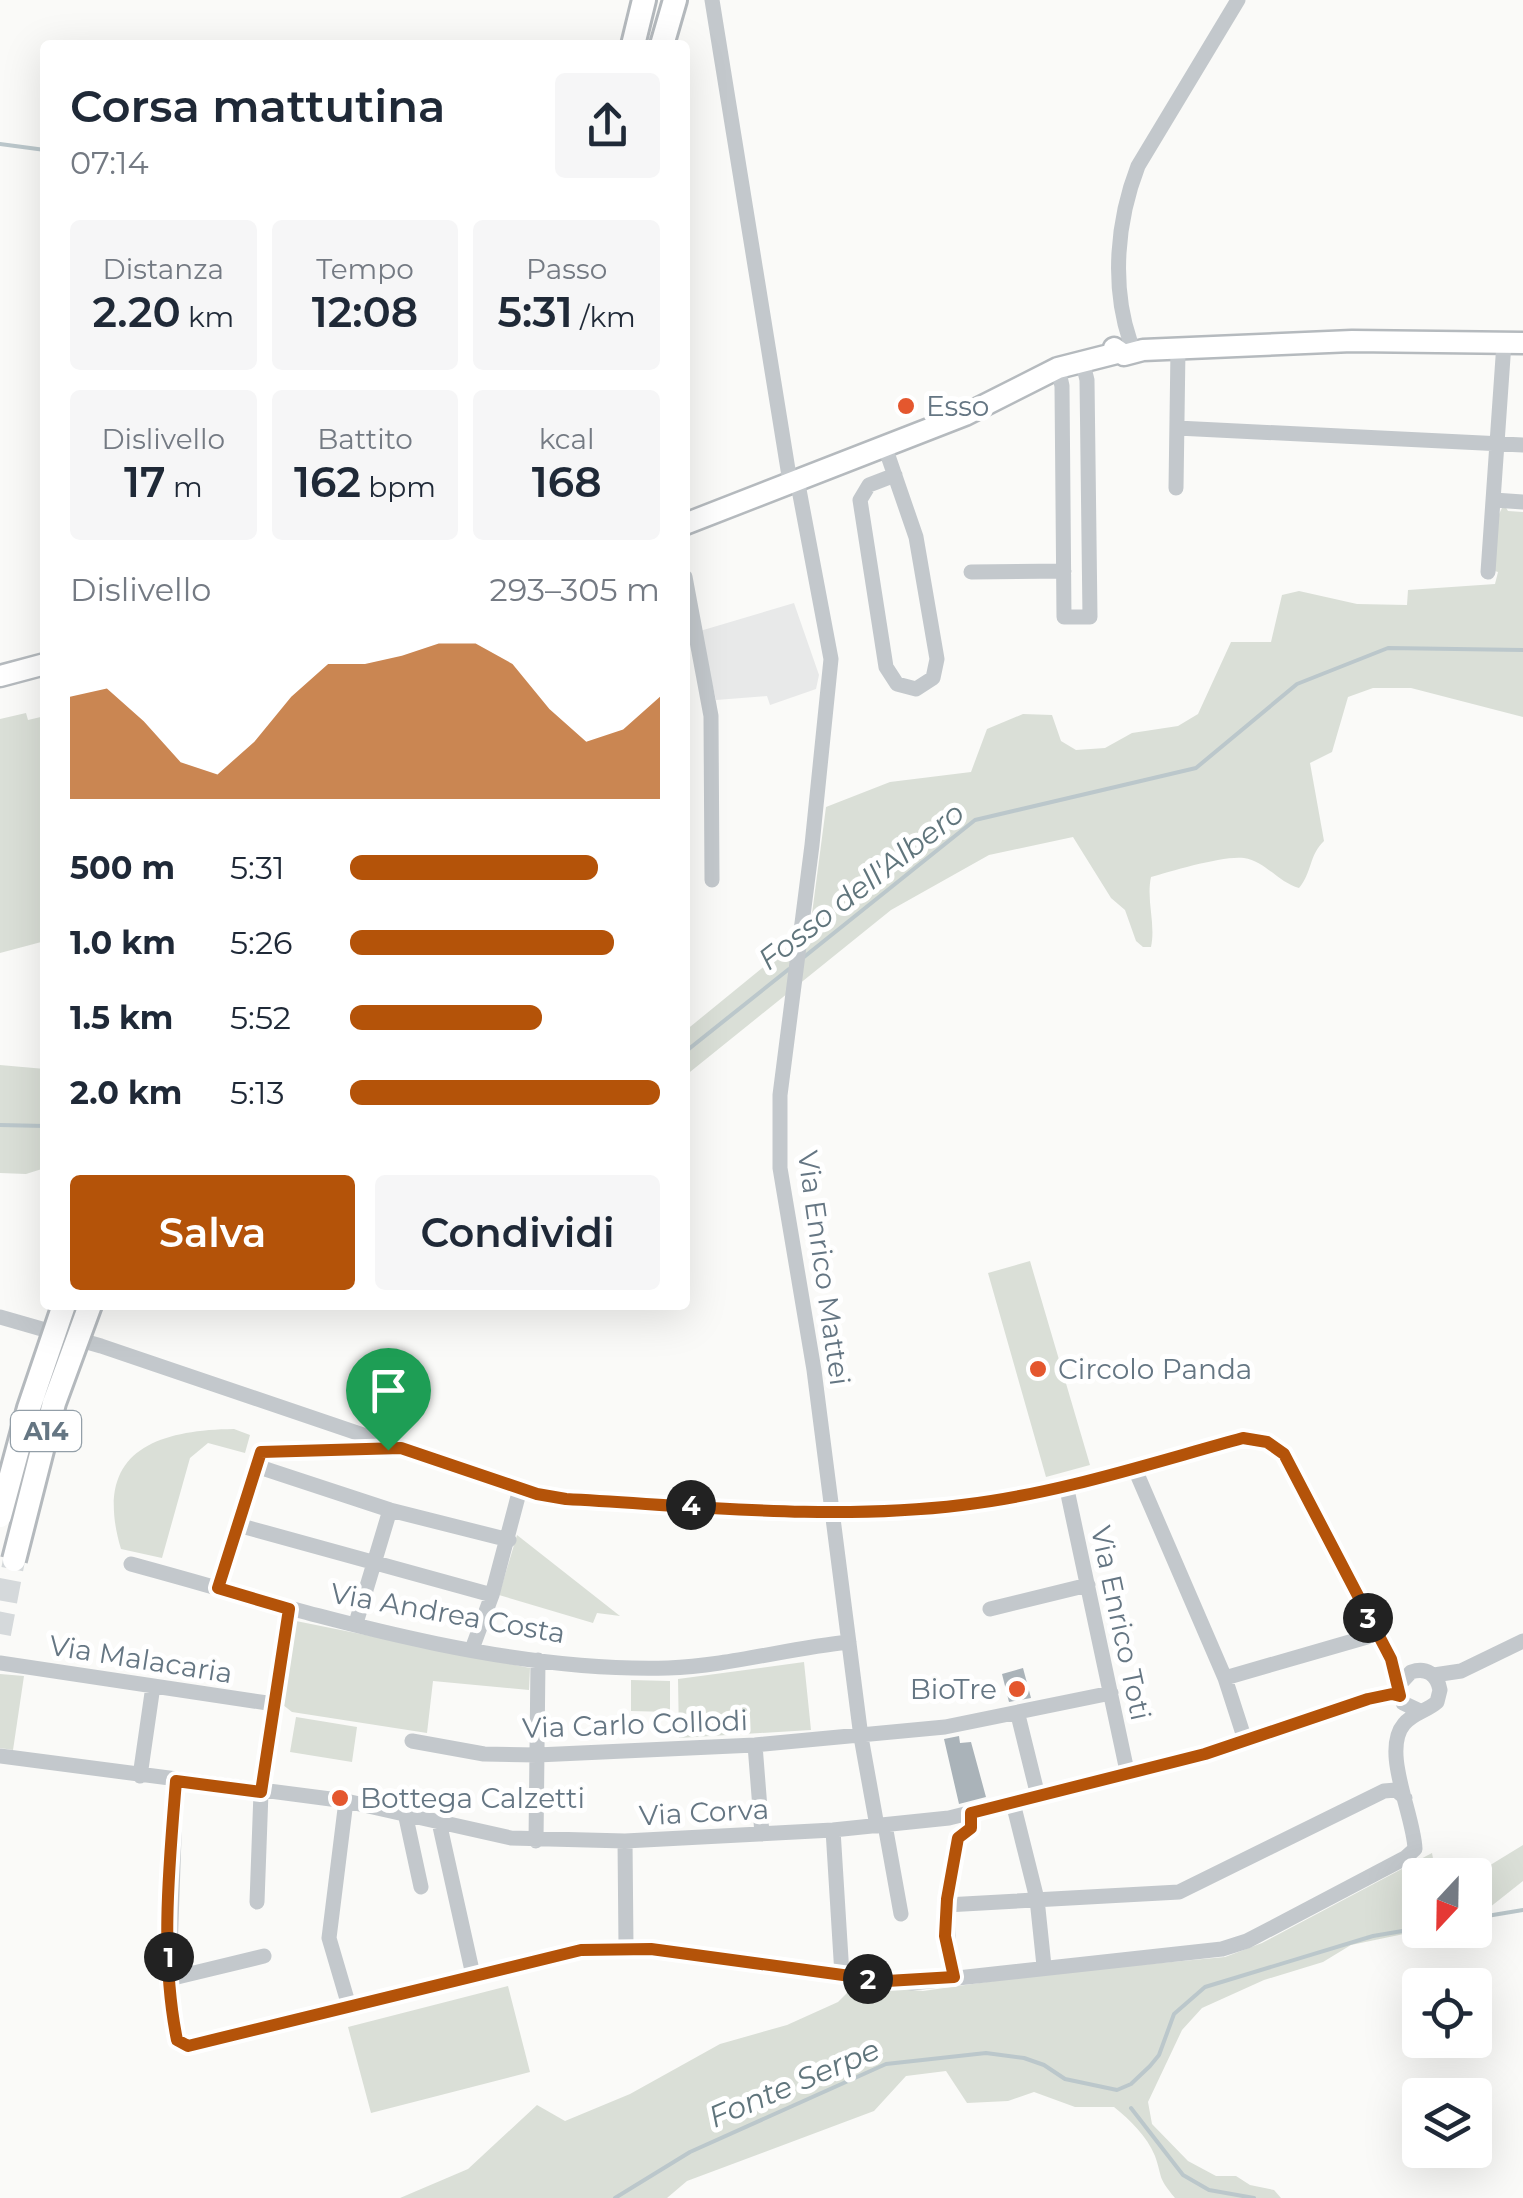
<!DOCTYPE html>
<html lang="it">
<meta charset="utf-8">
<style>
body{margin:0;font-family:Montserrat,sans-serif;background:#f6f6f7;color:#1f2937;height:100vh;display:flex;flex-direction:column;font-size:38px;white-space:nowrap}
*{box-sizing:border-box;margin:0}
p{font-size:32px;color:#747a83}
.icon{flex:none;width:55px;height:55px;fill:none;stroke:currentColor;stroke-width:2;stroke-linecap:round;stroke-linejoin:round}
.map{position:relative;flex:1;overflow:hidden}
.panel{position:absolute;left:40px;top:40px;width:650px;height:1270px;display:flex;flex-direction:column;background:#fff;border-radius:10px;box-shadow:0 10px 40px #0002}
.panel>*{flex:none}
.needle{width:65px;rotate:202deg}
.buttons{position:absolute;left:1402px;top:1858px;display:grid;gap:20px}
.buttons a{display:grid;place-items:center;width:90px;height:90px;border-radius:10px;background:#fff;box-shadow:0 10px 40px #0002;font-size:50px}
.pin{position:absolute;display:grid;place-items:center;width:85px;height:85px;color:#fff;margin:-102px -42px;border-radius:50% 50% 50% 0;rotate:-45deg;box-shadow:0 0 10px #0007}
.pin .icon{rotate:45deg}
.km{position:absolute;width:50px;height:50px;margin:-25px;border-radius:50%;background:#222;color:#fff;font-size:28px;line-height:50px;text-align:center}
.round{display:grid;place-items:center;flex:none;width:105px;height:105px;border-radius:10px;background:#f6f6f7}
.overview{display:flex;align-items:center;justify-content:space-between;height:170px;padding:0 30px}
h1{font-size:45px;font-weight:600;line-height:75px}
.metrics{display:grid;grid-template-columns:repeat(3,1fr);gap:15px;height:170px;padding:10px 30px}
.metrics div{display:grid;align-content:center;border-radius:10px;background:#f6f6f7;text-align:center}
.metrics b{font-size:42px;font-weight:600}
.metrics small{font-size:28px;font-weight:400}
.metrics p{font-size:28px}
.chart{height:280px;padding:20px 30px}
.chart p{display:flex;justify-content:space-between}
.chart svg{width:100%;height:180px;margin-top:10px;fill:#b45309;opacity:.7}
.cta{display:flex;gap:20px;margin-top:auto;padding:20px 30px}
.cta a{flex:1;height:115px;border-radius:10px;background:#b45309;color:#fff;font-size:40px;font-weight:600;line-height:115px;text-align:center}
.cta a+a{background:#f6f6f7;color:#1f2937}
ul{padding:0 30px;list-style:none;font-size:32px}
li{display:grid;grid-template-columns:160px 120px 1fr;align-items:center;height:75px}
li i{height:25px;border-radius:12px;background:#b45309}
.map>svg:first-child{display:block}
.built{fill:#e8e9e9}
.green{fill:#dadfd7}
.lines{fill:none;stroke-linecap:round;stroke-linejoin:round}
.stream{stroke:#bbc7cb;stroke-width:4}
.building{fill:#aab3b9}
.highway-tunnel{stroke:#d5d9db;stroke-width:22;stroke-dasharray:22 11;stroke-linecap:butt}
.major-casing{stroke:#b5babe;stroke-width:25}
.highway-casing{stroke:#b4b9bd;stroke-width:28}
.minor{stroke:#c3c8cc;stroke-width:15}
.major{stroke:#fff;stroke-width:20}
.highway{stroke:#fff;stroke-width:22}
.highway-bridge-casing{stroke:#b4b9bd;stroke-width:28;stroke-linecap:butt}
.highway-bridge{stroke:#fff;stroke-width:22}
.route-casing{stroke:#fff;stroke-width:20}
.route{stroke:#b45309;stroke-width:12}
.poi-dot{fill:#e4572e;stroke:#fff;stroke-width:4}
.labels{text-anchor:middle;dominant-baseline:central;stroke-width:10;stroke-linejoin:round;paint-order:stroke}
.shield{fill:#fff;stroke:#939fa8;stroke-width:2.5}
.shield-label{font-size:25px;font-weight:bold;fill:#657683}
.poi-label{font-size:28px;fill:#657683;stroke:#fff;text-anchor:start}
.street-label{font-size:28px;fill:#657683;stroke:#fff}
.water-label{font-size:30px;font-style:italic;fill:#60757c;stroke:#fff}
</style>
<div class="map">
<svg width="1523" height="2198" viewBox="0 0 1523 2198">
<rect width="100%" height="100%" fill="#fafaf8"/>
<!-- built -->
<path class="built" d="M794,603L819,675L816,689L770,705L767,696L716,700L700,631Z"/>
<!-- green -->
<path class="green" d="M1504,504L1508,511L1523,512V717L1411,688H1373L1348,697L1332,752L1310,763L1324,841C1309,855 1312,873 1299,888C1279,883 1265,861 1244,858C1225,855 1171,871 1151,877C1146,901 1156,923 1151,947H1143L1136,941L1125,910L1111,898L1073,837L989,855L891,910L685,1076V1031L810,929L826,807L890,782L971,772L987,729L1023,714L1052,715L1061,741L1076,750L1105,748L1132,733L1178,726L1198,714L1231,642H1271L1282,595L1299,591L1357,604L1407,605L1408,590L1495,584L1498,572L1491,570L1496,520Z
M26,713L28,720L45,716V941L0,953V719Z
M0,1065L45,1069V1168L26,1174L0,1173Z
M1030,1261L1090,1465L1046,1477L988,1273Z
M234,1429L250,1435L245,1453L208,1443L190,1458L162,1558L121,1549C93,1455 150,1430 234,1429Z
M517,1535L620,1616L597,1613L593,1623L499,1595Z
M296,1621L530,1668L529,1690L433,1681L427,1733L292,1712L283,1705Z
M804,1662L811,1730L679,1738L678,1679Z
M0,1674L24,1676L13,1750L0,1748Z
M631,1680L670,1681V1712L631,1711Z
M296,1717L357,1727L352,1762L290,1752Z
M1523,1845V1881L1475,1919L1474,1875Z
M1432,1853L1436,1875H1420V1930H1423L1351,1945L1323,1962L1264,1980L1202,2008L1182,2030L1148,2102L1152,2124L1188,2161L1216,2176H1236L1250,2185L1274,2190L1281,2198H1175C1157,2176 1163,2179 1155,2156C1147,2136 1130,2120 1114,2107H1075L1034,2092L1008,2101L967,2103L946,2071L906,2076L874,2111L687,2181L667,2198H400L468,2169L537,2105L565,2121L630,2094L720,2044L787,2025L838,2002L855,1985L923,1991L1042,1974L1225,1957L1262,1943Z
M508,1986L530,2072L371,2113L348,2027Z"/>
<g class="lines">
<!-- stream -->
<path class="stream" d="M0,144L45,150
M804,957L975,820L1196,768L1297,684L1388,648L1523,650
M685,1052L789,969
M0,1125L45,1126
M1475,1918L1523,1910
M1131,2108L1183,2175L1209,2190L1254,2198
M615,2198L690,2152L886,2064L986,2053L1024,2058L1044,2065L1065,2079L1117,2090L1131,2084L1150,2066L1159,2055L1174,2014L1205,1987L1373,1936L1420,1928"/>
</g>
<!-- building -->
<path class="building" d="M1023,1668L1031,1698L1009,1702L1002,1674Z
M959,1736L960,1743L971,1742L986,1797L959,1804L944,1739Z"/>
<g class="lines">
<!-- highway-tunnel -->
<path class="highway-tunnel" d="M0,1634L14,1560"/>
<defs>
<path id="major" d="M1114,348L1124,355L1143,350L1352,341L1523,343
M685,524L965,415L1058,368L1117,353
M0,676L45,664"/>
<path id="highway" d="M633,45L644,0
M662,45L675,0"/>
</defs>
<!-- major casing -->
<use href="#major" class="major-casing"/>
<!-- highway casing -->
<use href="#highway" class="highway-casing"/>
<!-- minor -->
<path class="minor" d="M712,0L790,482
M1130,341C1111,285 1117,220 1138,166L1238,0
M1058,368L1062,386L1064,617H1090L1087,380L1082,360
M1177,428L1523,445
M885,447L916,537L937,659L933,678L916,689L897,684L886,667L860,500L869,485L895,475
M797,479L831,659L812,845L780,1095V1168L814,1370L861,1737L877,1826
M1176,488L1178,349
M1494,500L1523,502
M971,572L1064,571
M1488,572L1504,343
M685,577L711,716L712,880
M0,1317L101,1346L537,1494L566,1499C697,1506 831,1521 962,1505C1057,1494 1151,1463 1243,1438L1267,1441L1284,1453L1391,1659L1403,1703L1420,1711
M256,1466L390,1510L509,1540
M1134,1467L1225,1678L1245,1740
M1066,1485L1127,1771
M238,1525L492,1595
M131,1564C300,1610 492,1673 668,1668C728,1666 789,1648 849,1642
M218,1588L261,1452L397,1448
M990,1609L1088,1585
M356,1623L390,1510
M472,1649L492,1595L520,1489
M0,1663L274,1704
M1434,1675L1461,1671L1523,1641
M1225,1678L1367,1637
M1018,1715L1038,1796
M412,1741L484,1754L537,1755L755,1745L945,1727L1111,1693
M755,1745L762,1834
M0,1756L346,1801L511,1838L625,1841L833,1830L949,1818L1205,1754L1368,1699L1392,1694L1400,1696
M140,1776L153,1686
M176,1781L169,1979L177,2040L188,2046L581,1950L651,1949L912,1983L1222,1949L1247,1941L1405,1858L1415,1849C1414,1815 1381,1751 1404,1724C1413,1713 1427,1711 1437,1702L1440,1690C1437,1674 1426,1667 1411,1672L1399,1685
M346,1801L329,1938L349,2006
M1013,1803L1037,1899L1044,1966
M405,1813L421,1887
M439,1822L473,1975
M885,1825L901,1914
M833,1830L842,1975
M536,1841L538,1660
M625,1841L626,1946
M257,1902L261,1792L289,1609
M946,1905L1179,1892L1384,1791L1396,1790L1405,1798
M954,1977C942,1924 948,1890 958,1838
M169,1979L264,1956"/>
<!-- major -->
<use href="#major" class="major"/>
<!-- highway -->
<use href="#highway" class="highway"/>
<defs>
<path id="highway-bridge" d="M0,1516L29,1408L64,1305
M14,1560L54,1403L90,1305"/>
</defs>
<!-- highway-bridge casing -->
<use href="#highway-bridge" class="highway-bridge-casing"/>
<!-- highway-bridge -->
<use href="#highway-bridge" class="highway-bridge"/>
</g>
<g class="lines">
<defs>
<path id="route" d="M1243,1438L1267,1442L1284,1454L1391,1659L1400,1696L1392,1694L1368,1699L1205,1754L971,1813V1828L958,1838L947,1899L945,1936L954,1977L887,1981L651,1949L581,1950L188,2046L177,2040C160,1956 169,1866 176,1781L261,1792L289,1609L218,1588L261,1452L401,1448L537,1494L566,1499C697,1506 831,1521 962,1505C1057,1494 1151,1463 1243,1438Z"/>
</defs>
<!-- route casing -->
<use href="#route" class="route-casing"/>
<!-- route -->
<use href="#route" class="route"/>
</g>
<!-- markers -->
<g class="poi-dot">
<circle cx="906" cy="406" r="10"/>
<circle cx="1038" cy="1369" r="10"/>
<circle cx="1017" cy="1689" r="10"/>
<circle cx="340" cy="1798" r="10"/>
</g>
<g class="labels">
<!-- shield labels -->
<rect class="shield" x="11" y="1411" width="70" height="40" rx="8"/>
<g class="shield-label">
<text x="46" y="1431">A14</text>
</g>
<!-- poi labels -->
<g class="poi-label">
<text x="926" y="406">Esso</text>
<text x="1058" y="1369">Circolo Panda</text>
<text x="997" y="1689" text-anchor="end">BioTre</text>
<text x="360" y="1798">Bottega Calzetti</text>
</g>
<!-- street labels -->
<g class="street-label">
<text transform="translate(824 1268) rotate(82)">Via Enrico Mattei</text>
<text transform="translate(448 1613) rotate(10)">Via Andrea Costa</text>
<text transform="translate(1121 1623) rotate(78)">Via Enrico Toti</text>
<text transform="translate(141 1659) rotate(9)">Via Malacaria</text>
<text transform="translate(635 1724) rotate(-2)">Via Carlo Collodi</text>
<text transform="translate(704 1812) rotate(-3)">Via Corva</text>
</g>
<!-- water labels -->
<g class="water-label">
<text transform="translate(861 886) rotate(-38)">Fosso dell'Albero</text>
<text transform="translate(794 2083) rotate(-23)">Fonte Serpe</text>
</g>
</g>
</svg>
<div class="buttons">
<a><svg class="needle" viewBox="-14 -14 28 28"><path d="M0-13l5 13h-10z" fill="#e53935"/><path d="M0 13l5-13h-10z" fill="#747a83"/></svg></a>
<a><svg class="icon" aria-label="locate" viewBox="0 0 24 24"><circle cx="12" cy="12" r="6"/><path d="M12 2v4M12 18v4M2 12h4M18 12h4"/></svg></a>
<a><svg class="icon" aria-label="layers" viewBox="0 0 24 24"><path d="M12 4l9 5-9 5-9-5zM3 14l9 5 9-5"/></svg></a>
</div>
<div class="pin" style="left:388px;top:1450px;background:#1e9e55"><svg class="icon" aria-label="arrive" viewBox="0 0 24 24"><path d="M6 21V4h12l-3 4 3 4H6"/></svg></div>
<b class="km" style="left:169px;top:1957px">1</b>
<b class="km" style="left:868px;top:1979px">2</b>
<b class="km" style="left:1368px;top:1618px">3</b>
<b class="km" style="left:691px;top:1505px">4</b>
<section class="panel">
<div class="overview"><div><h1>Corsa mattutina</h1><p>07:14</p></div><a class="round"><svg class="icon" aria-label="share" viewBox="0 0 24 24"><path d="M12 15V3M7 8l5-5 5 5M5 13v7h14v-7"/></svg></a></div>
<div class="metrics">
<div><p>Distanza</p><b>2.20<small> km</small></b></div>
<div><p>Tempo</p><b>12:08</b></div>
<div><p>Passo</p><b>5:31<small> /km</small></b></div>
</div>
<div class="metrics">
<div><p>Dislivello</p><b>17<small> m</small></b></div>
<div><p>Battito</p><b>162<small> bpm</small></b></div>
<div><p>kcal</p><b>168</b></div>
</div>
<div class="chart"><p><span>Dislivello</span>293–305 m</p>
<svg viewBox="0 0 160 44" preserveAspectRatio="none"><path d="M0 44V19L10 17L20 25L30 35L40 38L50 30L60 19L70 11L80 11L90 9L100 6L110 6L120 11L130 22L140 30L150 27L160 19V44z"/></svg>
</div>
<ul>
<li><b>500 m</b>5:31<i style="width:80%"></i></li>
<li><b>1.0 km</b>5:26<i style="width:85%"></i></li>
<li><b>1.5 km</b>5:52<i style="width:62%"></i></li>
<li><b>2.0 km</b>5:13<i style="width:100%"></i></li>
</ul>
<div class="cta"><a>Salva</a><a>Condividi</a></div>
</section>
</div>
